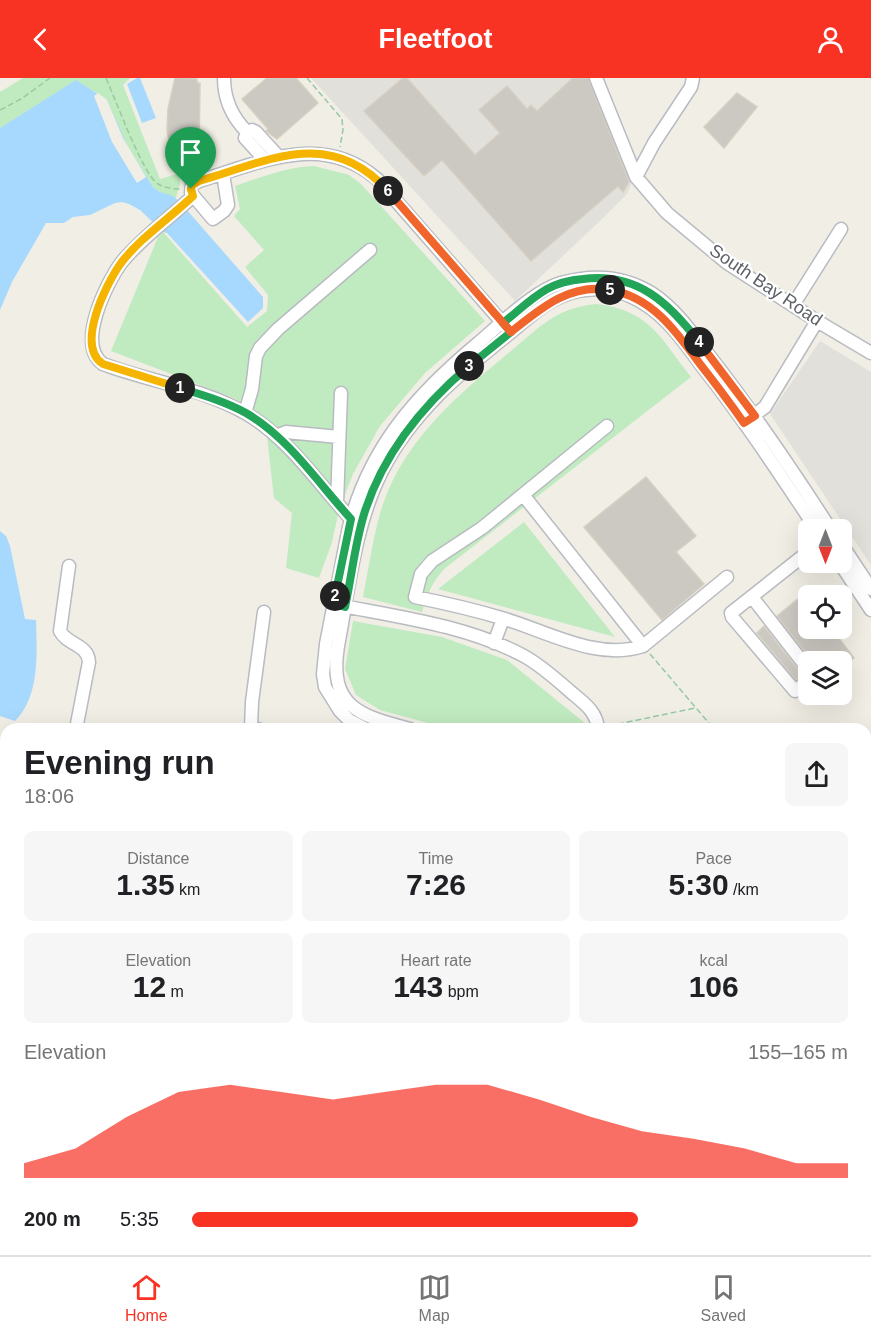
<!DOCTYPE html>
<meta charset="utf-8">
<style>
body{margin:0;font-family:Helvetica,sans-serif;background:#f6f6f6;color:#202124;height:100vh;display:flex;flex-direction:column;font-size:22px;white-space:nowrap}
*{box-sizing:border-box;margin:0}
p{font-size:20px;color:#757577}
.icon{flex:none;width:33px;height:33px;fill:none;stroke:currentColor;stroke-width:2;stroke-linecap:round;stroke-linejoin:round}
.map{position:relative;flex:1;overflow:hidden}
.panel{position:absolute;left:0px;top:645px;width:872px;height:532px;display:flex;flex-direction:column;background:#fff;border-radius:18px 18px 0 0;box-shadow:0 6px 24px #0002}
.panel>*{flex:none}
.needle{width:39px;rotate:180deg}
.buttons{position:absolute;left:798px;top:441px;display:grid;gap:12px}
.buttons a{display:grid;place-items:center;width:54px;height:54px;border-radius:9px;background:#fff;box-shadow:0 6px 24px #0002;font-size:30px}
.pin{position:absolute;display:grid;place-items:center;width:51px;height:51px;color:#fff;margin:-62px -26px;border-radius:50% 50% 50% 0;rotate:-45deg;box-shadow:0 0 6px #0007}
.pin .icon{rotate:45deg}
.km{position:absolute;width:30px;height:30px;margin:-15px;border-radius:50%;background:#222;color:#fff;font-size:16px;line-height:30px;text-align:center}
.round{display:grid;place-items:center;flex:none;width:63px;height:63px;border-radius:9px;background:#f6f6f6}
.head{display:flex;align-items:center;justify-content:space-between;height:102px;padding:0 24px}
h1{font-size:33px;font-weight:700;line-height:45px}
.stats{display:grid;grid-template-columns:repeat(3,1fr);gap:9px;height:102px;padding:6px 24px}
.stats div{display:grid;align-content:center;border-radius:9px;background:#f6f6f6;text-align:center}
.stats b{font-size:30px;font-weight:700}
.stats small{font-size:16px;font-weight:400}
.stats p{font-size:16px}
.chart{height:168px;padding:12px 24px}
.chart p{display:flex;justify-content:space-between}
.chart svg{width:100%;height:108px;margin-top:6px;fill:#f83324;opacity:.7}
ul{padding:0 24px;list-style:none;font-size:20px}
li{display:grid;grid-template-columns:96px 72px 1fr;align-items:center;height:45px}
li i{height:15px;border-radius:8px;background:#f83324}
header{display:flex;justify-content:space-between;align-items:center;height:78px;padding:0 24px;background:#f83324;color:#fff;font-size:27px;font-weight:700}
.tab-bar{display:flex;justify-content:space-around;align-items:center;height:84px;border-top:2px solid #e0e0e0;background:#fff;font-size:16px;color:#757577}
.tab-bar a{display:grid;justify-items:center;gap:3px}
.tab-bar .selected{color:#f83324}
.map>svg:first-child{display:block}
.industrial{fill:#e1e0da}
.green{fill:#c0eac0}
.water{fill:#a7d9ff}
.pier{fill:#f1eee5}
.building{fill:#ccc8c2;stroke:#d6d0c3;stroke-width:1.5}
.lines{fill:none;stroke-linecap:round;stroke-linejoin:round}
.minor-casing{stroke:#b8bbc0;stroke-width:15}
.path{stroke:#97c9a5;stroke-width:1.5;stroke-dasharray:6 3;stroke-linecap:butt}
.minor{stroke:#fff;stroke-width:12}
.split-1-casing{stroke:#fff;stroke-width:12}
.split-2-casing{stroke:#fff;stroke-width:12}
.split-3-casing{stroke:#fff;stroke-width:12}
.split-4-casing{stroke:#fff;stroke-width:12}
.split-5-casing{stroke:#fff;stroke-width:12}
.split-6-casing{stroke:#fff;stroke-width:12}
.split-7-casing{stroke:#fff;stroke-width:12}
.split-1{stroke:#f5b400;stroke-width:8}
.split-2{stroke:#22a559;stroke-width:8}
.split-3{stroke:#22a559;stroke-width:8}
.split-4{stroke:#22a559;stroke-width:8}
.split-5{stroke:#f0652b;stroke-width:8}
.split-6{stroke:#f0652b;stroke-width:8}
.split-7{stroke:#f5b400;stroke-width:8}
.labels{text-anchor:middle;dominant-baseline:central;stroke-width:4.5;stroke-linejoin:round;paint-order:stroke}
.street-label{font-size:18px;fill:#5d6167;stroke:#fff}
</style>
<header><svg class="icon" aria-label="back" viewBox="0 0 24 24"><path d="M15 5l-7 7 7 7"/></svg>Fleetfoot<svg class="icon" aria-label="person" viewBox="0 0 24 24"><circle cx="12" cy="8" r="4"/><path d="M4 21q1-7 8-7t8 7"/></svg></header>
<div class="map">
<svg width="871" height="1177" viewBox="0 0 871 1177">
<rect width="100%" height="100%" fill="#f1eee5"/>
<!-- industrial -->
<path class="industrial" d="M311,0H594L632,96L631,107L627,116L602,141L515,223Z
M820,263L871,294V487L770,336Z"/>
<!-- green -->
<path class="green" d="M23,0H130L123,7L160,101L180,95V106L176,120L160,114L153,109L128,69L105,20L76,3L0,50V14Z
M314,88L349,97L361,106L485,243L425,295L380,348L353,396L339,432L332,464L319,500L286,490L292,435L274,420L265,341L258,334L234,320L111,273L158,159L163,154L247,249L267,233L268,217L245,189L264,172L234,138L240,131L235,108C262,99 286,89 314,88Z
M597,226C651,233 660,260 691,299L444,491C432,505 427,516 422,534L363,519C369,489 373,458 382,429C404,362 458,317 511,273C540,249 557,229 597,226Z
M524,444L615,559L438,511Z
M353,543L442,559L507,582L586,646L582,651H450L380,632L356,617L345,591Z"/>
<!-- water -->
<path class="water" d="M137,0H140L156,40L142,45L127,6Z
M76,2L107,22L128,69L153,109L160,114L173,118L179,123L263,219V230L248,244L167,155L163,154L140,132L129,126L122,124L115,125L90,137L73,139L64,145H46L12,204L0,232V50Z
M0,453L6,458L10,468L25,541L36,542C37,575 40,618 15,643L0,638Z
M0,736L6,738V988L0,994Z"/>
<!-- pier -->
<path class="pier" d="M98,15L107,22L123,60L146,99L137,105L112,64L94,18Z"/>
<!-- building -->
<path class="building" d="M175,0L197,1V5H200L199,78H195V83H174L171,73L167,52L168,31Z
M267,0H296L318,25L277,61L266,53L268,51L242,21Z
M403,0H407L475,77L500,55L479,32L507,8L527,31L531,27L537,33L573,0H588L629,104L623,114L618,108L531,183L442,82L424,98L364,33Z
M737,15L757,29L724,70L704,49Z
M646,399L696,458L676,474L704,506L662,542L584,449Z
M804,516L808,522V550H831L854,580L842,590V584H813L777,538Z
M764,548L802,597L796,602L757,555Z"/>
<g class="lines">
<defs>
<path id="minor" d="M224,0C224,22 232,39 247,54L252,52L256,54L278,78
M596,0L636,99L667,135L727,185L817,243L871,275
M247,54L245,60L265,82
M223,96L228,127L224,133L213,141L191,115L192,107L199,103C260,85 321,53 377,101L508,251
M636,99L654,65L691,9L693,0
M193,118C170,140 141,160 121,185C106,206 76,267 103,286C150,304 203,310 247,336C289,361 318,405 351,441
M793,227L841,151
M245,335L252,311L256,278L260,270L278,251L370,172
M748,342L765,329L817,243
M607,348L482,450L432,483L421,496L415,519C445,525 475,532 505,541C548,554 598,583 643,568L727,499
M276,358L286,354L339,359
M524,418L643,568
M337,425L341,315
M842,467L871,511
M808,474L731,535L732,539L795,613L808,603
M839,484L871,532
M69,488L60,553C67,567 88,566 89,584L76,651
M752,519L808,591
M338,527C400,539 468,548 524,578C542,588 557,602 572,615C584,625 597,634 598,651
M494,565L503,541
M258,651L251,649L252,624L264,534
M366,651L349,642L340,633L325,609L323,596L326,566L349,449C369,370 416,317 477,266C500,247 532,214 561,205C593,196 625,198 653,216C677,232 694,258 711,280C754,335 793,393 831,452
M410,651C360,638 328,629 338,568C349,510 355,446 382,393C411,335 461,294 510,255C526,242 542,226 562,218C584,209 611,209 632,219C665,234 684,264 705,292C745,343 781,398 817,452
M866,746L871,744
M866,797L871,800
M866,908L871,901
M866,932L871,937
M0,939L6,941
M0,1067L6,1063
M866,1080L871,1074
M866,1106L871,1104
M0,1110L6,1112
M0,1154L6,1157
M479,1172L497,1177
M729,1172L741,1177
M39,1177L42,1172
M503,1177L510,1172"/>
</defs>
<!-- minor casing -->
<use href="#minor" class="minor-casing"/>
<!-- path -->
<path class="path" d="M106,0C115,20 143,97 158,106C165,110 173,111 181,111
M307,0L342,41L343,52L340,69
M0,32L21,21L50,0
M650,576L714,651
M609,648L695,630"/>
<!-- minor -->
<use href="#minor" class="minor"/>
</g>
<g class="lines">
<defs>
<path id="split-1" d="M180,310L103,286C75,268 106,206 121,185C140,160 170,140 193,118L191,111"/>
<path id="split-2" d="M180,310C203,317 226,324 246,335C289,360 318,405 351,441L335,518"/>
<path id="split-3" d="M335,518L334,526L345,529C352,497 355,464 365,433C384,375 423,327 469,288"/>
<path id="split-4" d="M469,288L511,254L503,245C517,234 531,220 547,211C558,205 571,202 583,201C637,194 669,225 699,264"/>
<path id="split-5" d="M610,212C652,219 676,253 700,286C715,305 730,325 744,345L755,338L699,264"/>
<path id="split-6" d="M388,113L511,254C540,231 569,205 610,212"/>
<path id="split-7" d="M191,111L192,107L199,103C268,83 330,48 388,113"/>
</defs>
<!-- split-1 casing -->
<use href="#split-1" class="split-1-casing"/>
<!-- split-2 casing -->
<use href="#split-2" class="split-2-casing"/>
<!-- split-3 casing -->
<use href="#split-3" class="split-3-casing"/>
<!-- split-4 casing -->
<use href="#split-4" class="split-4-casing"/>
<!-- split-5 casing -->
<use href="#split-5" class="split-5-casing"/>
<!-- split-6 casing -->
<use href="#split-6" class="split-6-casing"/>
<!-- split-7 casing -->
<use href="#split-7" class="split-7-casing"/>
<!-- split-1 -->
<use href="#split-1" class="split-1"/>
<!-- split-2 -->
<use href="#split-2" class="split-2"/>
<!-- split-3 -->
<use href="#split-3" class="split-3"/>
<!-- split-4 -->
<use href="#split-4" class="split-4"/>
<!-- split-5 -->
<use href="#split-5" class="split-5"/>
<!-- split-6 -->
<use href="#split-6" class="split-6"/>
<!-- split-7 -->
<use href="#split-7" class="split-7"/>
</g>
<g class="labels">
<!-- street labels -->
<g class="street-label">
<text transform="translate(766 207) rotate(34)">South Bay Road</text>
</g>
</g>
</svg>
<div class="buttons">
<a><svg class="needle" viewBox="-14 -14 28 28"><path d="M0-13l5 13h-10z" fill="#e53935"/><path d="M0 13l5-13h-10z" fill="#757577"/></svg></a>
<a><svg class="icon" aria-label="locate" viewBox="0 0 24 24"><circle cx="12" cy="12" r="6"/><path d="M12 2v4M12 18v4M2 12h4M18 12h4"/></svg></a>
<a><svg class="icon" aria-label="layers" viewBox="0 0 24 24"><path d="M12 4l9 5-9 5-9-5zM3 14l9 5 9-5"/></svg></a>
</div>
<div class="pin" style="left:191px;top:111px;background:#1e9e55"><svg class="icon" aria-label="arrive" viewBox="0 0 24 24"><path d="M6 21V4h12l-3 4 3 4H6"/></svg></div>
<b class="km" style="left:180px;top:310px">1</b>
<b class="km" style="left:335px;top:518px">2</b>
<b class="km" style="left:469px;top:288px">3</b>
<b class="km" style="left:699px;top:264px">4</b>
<b class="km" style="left:610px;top:212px">5</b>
<b class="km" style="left:388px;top:113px">6</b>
<section class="panel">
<div class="head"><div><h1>Evening run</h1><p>18:06</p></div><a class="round"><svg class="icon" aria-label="share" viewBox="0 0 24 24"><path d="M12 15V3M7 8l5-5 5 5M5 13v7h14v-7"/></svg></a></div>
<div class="stats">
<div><p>Distance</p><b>1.35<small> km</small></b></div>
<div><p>Time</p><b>7:26</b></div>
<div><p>Pace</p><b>5:30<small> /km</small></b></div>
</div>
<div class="stats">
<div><p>Elevation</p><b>12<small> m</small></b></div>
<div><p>Heart rate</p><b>143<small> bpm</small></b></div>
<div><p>kcal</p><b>106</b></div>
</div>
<div class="chart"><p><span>Elevation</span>155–165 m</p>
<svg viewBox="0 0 160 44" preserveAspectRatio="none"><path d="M0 44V38L10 32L20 19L30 9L40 6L50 9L60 12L70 9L80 6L90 6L100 12L110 19L120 25L130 28L140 32L150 38L160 38V44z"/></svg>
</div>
<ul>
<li><b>200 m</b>5:35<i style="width:68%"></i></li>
</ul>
</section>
</div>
<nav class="tab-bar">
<a class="selected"><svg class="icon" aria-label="home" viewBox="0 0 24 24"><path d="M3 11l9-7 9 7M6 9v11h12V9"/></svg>Home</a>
<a><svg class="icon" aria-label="map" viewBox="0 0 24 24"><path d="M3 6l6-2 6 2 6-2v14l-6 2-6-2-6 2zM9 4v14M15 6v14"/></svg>Map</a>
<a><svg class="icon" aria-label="saved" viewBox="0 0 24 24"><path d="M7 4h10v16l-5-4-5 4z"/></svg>Saved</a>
</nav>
